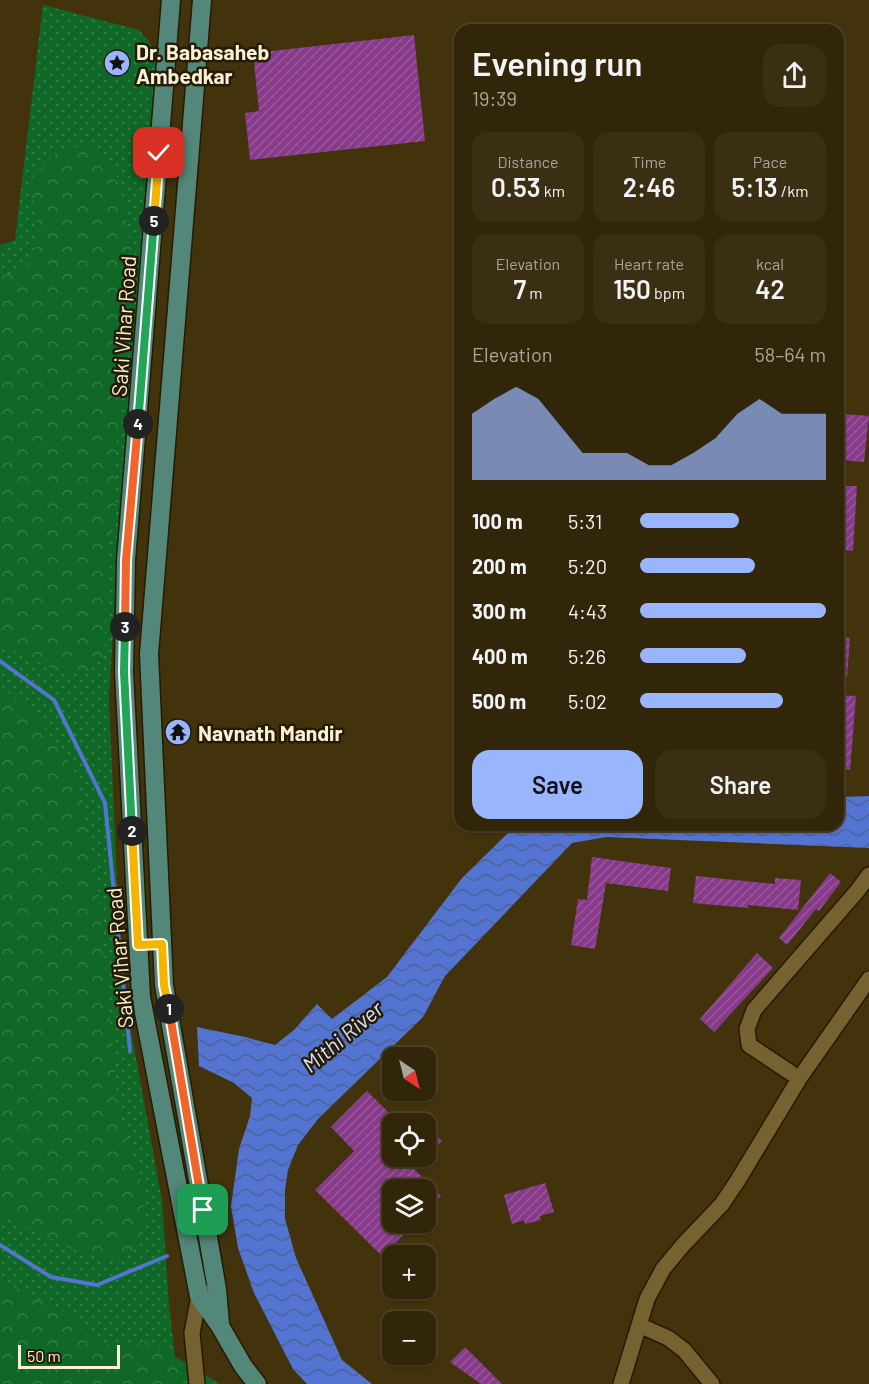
<!DOCTYPE html>
<meta charset="utf-8">
<style>
body{margin:0;font-family:Barlow,sans-serif;background:#3a2e13;color:#f1f3f6;height:100vh;display:flex;flex-direction:column;font-size:22px;white-space:nowrap}
*{box-sizing:border-box;margin:0}
p{font-size:20px;color:#a8a59c}
.icon{flex:none;width:33px;height:33px;fill:none;stroke:currentColor;stroke-width:2;stroke-linecap:round;stroke-linejoin:round}
.map{position:relative;flex:1;overflow:hidden}
.details{position:absolute;left:454px;top:24px;width:390px;height:807px;display:flex;flex-direction:column;background:#32260a;border-radius:18px;box-shadow:0 2px 4px #0004,0 0 0 2px #4d432b}
.details>*{flex:none}
.needle{width:39px;rotate:145deg}
.tools{position:absolute;left:382px;top:1047px;display:grid;gap:12px}
.tools a{display:grid;place-items:center;width:54px;height:54px;border-radius:12px;background:#32260a;box-shadow:0 2px 4px #0004,0 0 0 2px #4d432b;font-size:30px}
.scale{position:absolute;left:18px;bottom:15px;width:102px;box-sizing:border-box;padding-left:6px;border:3px solid #fbefd5;border-top:0;font-size:16px;line-height:21px;white-space:nowrap;color:#fbefd5;-webkit-text-stroke:4px #241c07;paint-order:stroke}
.pin{position:absolute;display:grid;place-items:center;width:51px;height:51px;color:#fff;margin:-26px;border-radius:12px;box-shadow:0 3px 9px #0006}
.km{position:absolute;width:30px;height:30px;margin:-15px;border-radius:50%;background:#222;color:#fff;font-size:16px;line-height:30px;text-align:center}
.round{display:grid;place-items:center;flex:none;width:63px;height:63px;border-radius:18px;background:#3a2e13}
.summary{display:flex;align-items:center;justify-content:space-between;height:102px;padding:0 18px}
h1{font-size:33px;font-weight:600;line-height:45px}
.stats{display:grid;grid-template-columns:repeat(3,1fr);gap:9px;height:102px;padding:6px 18px}
.stats div{display:grid;align-content:center;border-radius:15px;background:#3a2e13;text-align:center}
.stats b{font-size:26px;font-weight:600}
.stats small{font-size:16px;font-weight:400}
.stats p{font-size:16px}
.chart{height:168px;padding:12px 18px}
.chart p{display:flex;justify-content:space-between}
.chart svg{width:100%;height:108px;margin-top:6px;fill:#98b5fd;opacity:.7}
.cta{display:flex;gap:12px;margin-top:auto;padding:12px 18px}
.cta a{flex:1;height:69px;border-radius:18px;background:#98b5fd;color:#111;font-size:24px;font-weight:600;line-height:69px;text-align:center}
.cta a+a{background:#3a2e13;color:#f1f3f6}
ul{padding:0 18px;list-style:none;font-size:20px}
li{display:grid;grid-template-columns:96px 72px 1fr;align-items:center;height:45px}
li i{height:15px;border-radius:8px;background:#98b5fd}
.map>svg:first-child{display:block}
.green{fill:url(#green-dots)}
.forest{fill:url(#forest-crowns)}
.water{fill:url(#water-waves)}
.lines{fill:none;stroke-linecap:round;stroke-linejoin:round}
.stream{stroke:#5474d1;stroke-width:4}
.building{fill:url(#building-hatch)}
.minor-casing{stroke:#251b02;stroke-width:18}
.major-casing{stroke:#251b02;stroke-width:21}
.minor{stroke:#766130;stroke-width:15}
.major{stroke:#53877a;stroke-width:18}
.split-1-casing{stroke:#fff;stroke-width:12}
.split-2-casing{stroke:#fff;stroke-width:12}
.split-3-casing{stroke:#fff;stroke-width:12}
.split-4-casing{stroke:#fff;stroke-width:12}
.split-5-casing{stroke:#fff;stroke-width:12}
.split-6-casing{stroke:#fff;stroke-width:12}
.split-1{stroke:#f0652b;stroke-width:8}
.split-2{stroke:#f5b400;stroke-width:8}
.split-3{stroke:#22a559;stroke-width:8}
.split-4{stroke:#f0652b;stroke-width:8}
.split-5{stroke:#22a559;stroke-width:8}
.split-6{stroke:#f5b400;stroke-width:8}
.labels{text-anchor:middle;dominant-baseline:central;stroke-width:5;stroke-linejoin:round;paint-order:stroke}
.poi-label{font-size:21px;font-weight:bold;fill:#fbefd5;stroke:#241c07;text-anchor:start}
.street-label{font-size:21px;fill:#fbefd5;stroke:#241c07}
.water-label{font-size:22px;font-style:italic;fill:#d6e0f9;stroke:#241c07}
</style>
<div class="map">
<svg width="869" height="1384" viewBox="0 0 869 1384">
<defs>
<pattern id="green-dots" width="8" height="8" patternUnits="userSpaceOnUse" patternTransform="scale(1.5)"><rect width="8" height="8" fill="#0f6827"/><path d="M2 2h.1M6 6h.1" fill="none" stroke="#337e45" stroke-width="1.8" stroke-linecap="round"/></pattern>
<pattern id="forest-crowns" width="20" height="18" patternUnits="userSpaceOnUse" patternTransform="scale(1.5)"><rect width="20" height="18" fill="#0f6827"/><path d="M2 6a3 3 0 1 1 6 0M12 15a3 3 0 1 1 6 0" fill="none" stroke="#337e45"/></pattern>
<pattern id="water-waves" width="16" height="10" patternUnits="userSpaceOnUse" patternTransform="scale(1.5)"><rect width="16" height="10" fill="#5474d1"/><path d="M0 5q4-4 8 0t8 0" fill="none" stroke="#506297"/></pattern>
<pattern id="building-hatch" width="6" height="6" patternUnits="userSpaceOnUse" patternTransform="scale(1.5)"><rect width="6" height="6" fill="#873a89"/><path d="M-1 1l2-2M0 6l6-6M5 7l2-2" fill="none" stroke="#995799"/></pattern>
</defs>
<rect width="100%" height="100%" fill="#42330d"/>
<!-- green -->
<path class="green" d="M43,5L139,30L170,68L169,121L119,521L109,699L121,975L162,1201L169,1305L178,1384H0V245L15,240Z"/>
<!-- forest -->
<path class="forest" d="M85,145L107,159L120,182L133,261L134,287L127,311L116,451V518L106,544L105,655L87,673L61,672L13,650L0,638V276L12,273L34,257L39,232L29,181L58,151Z
M0,685L37,719L64,753L74,771L97,875L118,1105L144,1191L142,1235L132,1253L113,1260L71,1249L0,1214Z
M0,1280L74,1316L86,1334L105,1344L127,1347L148,1340L220,1384H0Z"/>
<!-- water -->
<path class="water" d="M869,796V848L606,837L572,843L445,976L423,1017L318,1119L298,1145L288,1170L285,1190V1219L296,1258L342,1360L372,1384H307L293,1369L254,1293L238,1248L231,1206L239,1149L250,1116L252,1098L234,1083L199,1066L197,1027L245,1037L275,1045L294,1030L317,1004L332,1019L387,977L462,878L516,825H838L839,797Z"/>
<g class="lines">
<!-- stream -->
<path class="stream" d="M0,661L54,700L105,803L130,1051
M0,1245L51,1277L97,1285L167,1256"/>
</g>
<!-- building -->
<path class="building" d="M414,35L425,141L250,160L245,113L259,111L253,53Z
M844,414L869,416L864,462L840,460Z
M838,486H857L853,551L838,550Z
M838,637L850,638L847,677H838Z
M838,695L856,696L850,770L838,769Z
M592,857L671,868L668,891L606,883L595,949L571,945L578,899L587,900Z
M830,873L841,882L819,911L816,909L787,945L779,938Z
M696,876L775,884V878L801,880L798,910L748,905V908L693,903Z
M757,953L773,968L714,1032L700,1019Z
M367,1091L393,1117V1156H426V1125L442,1141L414,1169L441,1196L426,1211V1190H393V1222H416L382,1256L315,1190L354,1151L331,1127Z
M545,1183L554,1212L540,1216L541,1220L525,1224L524,1220L512,1224L504,1195Z
M465,1347L502,1384H481L450,1362Z"/>
<g class="lines">
<defs>
<path id="minor" d="M791,1073L749,1045L747,1029L754,1010L858,890L869,875
M639,1325L668,1338L684,1350L712,1384
M197,1384L192,1333L199,1296L206,1293
M621,1384L647,1299L663,1269L683,1245L722,1204L738,1180L799,1079L869,979"/>
<path id="major" d="M171,0L126,560L124,672L141,997L199,1296L220,1326L243,1366L257,1384
M202,0L149,654L164,985L217,1289L220,1324"/>
</defs>
<!-- minor casing -->
<use href="#minor" class="minor-casing"/>
<!-- major casing -->
<use href="#major" class="major-casing"/>
<!-- minor -->
<use href="#minor" class="minor"/>
<!-- major -->
<use href="#major" class="major"/>
</g>
<g class="lines">
<defs>
<path id="split-1" d="M169,1009L203,1210"/>
<path id="split-2" d="M132,831L138,945L162,944L164,985L169,1009"/>
<path id="split-3" d="M125,627L124,672L132,831"/>
<path id="split-4" d="M125,627L126,560L138,424"/>
<path id="split-5" d="M138,424L154,221"/>
<path id="split-6" d="M154,221L159,153"/>
</defs>
<!-- split-1 casing -->
<use href="#split-1" class="split-1-casing"/>
<!-- split-2 casing -->
<use href="#split-2" class="split-2-casing"/>
<!-- split-3 casing -->
<use href="#split-3" class="split-3-casing"/>
<!-- split-4 casing -->
<use href="#split-4" class="split-4-casing"/>
<!-- split-5 casing -->
<use href="#split-5" class="split-5-casing"/>
<!-- split-6 casing -->
<use href="#split-6" class="split-6-casing"/>
<!-- split-1 -->
<use href="#split-1" class="split-1"/>
<!-- split-2 -->
<use href="#split-2" class="split-2"/>
<!-- split-3 -->
<use href="#split-3" class="split-3"/>
<!-- split-4 -->
<use href="#split-4" class="split-4"/>
<!-- split-5 -->
<use href="#split-5" class="split-5"/>
<!-- split-6 -->
<use href="#split-6" class="split-6"/>
</g>
<!-- icons -->
<defs>
<symbol id="sight-disc" viewBox="-11 -11 22 22"><circle r="9.5" fill="#98b5fd" stroke="#241c07"/><path d="M0-6L1.8-2.2L6-1.7L2.9 1.2L3.7 5.4L0 3.3L-3.7 5.4L-2.9 1.2L-6-1.7L-1.8-2.2Z" fill="#111"/></symbol>
<symbol id="temple-disc" viewBox="-11 -11 22 22"><circle r="9.5" fill="#98b5fd" stroke="#241c07"/><path d="M0-6L5-2H3V0L6.5 2.5H4V6H1.5V3h-3V6H-4V2.5H-6.5L-3 0V-2H-5Z" fill="#111"/></symbol>
</defs>
<g fill-rule="evenodd">
<use href="#sight-disc" x="102" y="48" width="30" height="30"/>
<use href="#temple-disc" x="163" y="717" width="30" height="30"/>
</g>
<g class="labels">
<!-- poi labels -->
<g class="poi-label">
<text x="136" y="51">Dr. Babasaheb<tspan x="136" dy="24">Ambedkar</tspan></text>
<text x="198" y="732">Navnath Mandir</text>
</g>
<!-- street labels -->
<g class="street-label">
<text transform="translate(123 326) rotate(-86)">Saki Vihar Road</text>
<text transform="translate(119 958) rotate(-95)">Saki Vihar Road</text>
</g>
<!-- water labels -->
<g class="water-label">
<text transform="translate(342 1036) rotate(-40)">Mithi River</text>
</g>
</g>
</svg>
<div class="tools">
<a><svg class="needle" viewBox="-14 -14 28 28"><path d="M0-13l5 13h-10z" fill="#e53935"/><path d="M0 13l5-13h-10z" fill="#a8a59c"/></svg></a>
<a><svg class="icon" aria-label="locate" viewBox="0 0 24 24"><circle cx="12" cy="12" r="6"/><path d="M12 2v4M12 18v4M2 12h4M18 12h4"/></svg></a>
<a><svg class="icon" aria-label="layers" viewBox="0 0 24 24"><path d="M12 4l9 5-9 5-9-5zM3 14l9 5 9-5"/></svg></a>
<a>+</a>
<a>−</a>
</div>
<div class="scale">50 m</div>
<div class="pin" style="left:203px;top:1210px;background:#1e9e55"><svg class="icon" aria-label="arrive" viewBox="0 0 24 24"><path d="M6 21V4h12l-3 4 3 4H6"/></svg></div>
<div class="pin" style="left:159px;top:153px;background:#d93025"><svg class="icon" aria-label="check" viewBox="0 0 24 24"><path d="M5 12l5 5 9-10"/></svg></div>
<b class="km" style="left:169px;top:1009px">1</b>
<b class="km" style="left:132px;top:831px">2</b>
<b class="km" style="left:125px;top:627px">3</b>
<b class="km" style="left:138px;top:424px">4</b>
<b class="km" style="left:154px;top:221px">5</b>
<section class="details">
<div class="summary"><div><h1>Evening run</h1><p>19:39</p></div><a class="round"><svg class="icon" aria-label="share" viewBox="0 0 24 24"><path d="M12 15V3M7 8l5-5 5 5M5 13v7h14v-7"/></svg></a></div>
<div class="stats">
<div><p>Distance</p><b>0.53<small> km</small></b></div>
<div><p>Time</p><b>2:46</b></div>
<div><p>Pace</p><b>5:13<small> /km</small></b></div>
</div>
<div class="stats">
<div><p>Elevation</p><b>7<small> m</small></b></div>
<div><p>Heart rate</p><b>150<small> bpm</small></b></div>
<div><p>kcal</p><b>42</b></div>
</div>
<div class="chart"><p><span>Elevation</span>58–64 m</p>
<svg viewBox="0 0 160 44" preserveAspectRatio="none"><path d="M0 44V17L10 11L20 6L30 11L40 22L50 33L60 33L70 33L80 38L90 38L100 33L110 27L120 17L130 11L140 17L150 17L160 17V44z"/></svg>
</div>
<ul>
<li><b>100 m</b>5:31<i style="width:53%"></i></li>
<li><b>200 m</b>5:20<i style="width:62%"></i></li>
<li><b>300 m</b>4:43<i style="width:100%"></i></li>
<li><b>400 m</b>5:26<i style="width:57%"></i></li>
<li><b>500 m</b>5:02<i style="width:77%"></i></li>
</ul>
<div class="cta"><a>Save</a><a>Share</a></div>
</section>
</div>
